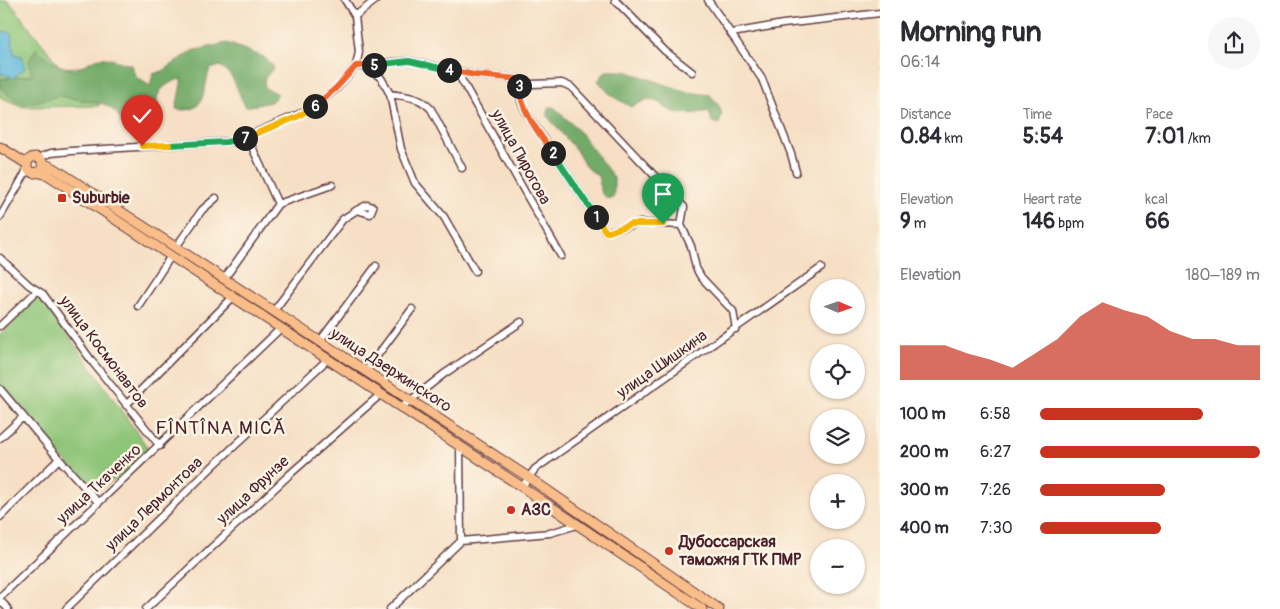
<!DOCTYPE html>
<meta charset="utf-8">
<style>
body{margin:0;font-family:Pangolin,sans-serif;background:#f7f7f7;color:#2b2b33;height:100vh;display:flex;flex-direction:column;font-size:19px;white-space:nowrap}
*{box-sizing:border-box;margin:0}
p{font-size:16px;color:#7c7c81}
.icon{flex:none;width:28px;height:28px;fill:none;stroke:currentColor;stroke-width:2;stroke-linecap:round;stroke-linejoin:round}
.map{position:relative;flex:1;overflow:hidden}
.side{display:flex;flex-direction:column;background:#fff;width:400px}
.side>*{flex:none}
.needle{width:32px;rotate:92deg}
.tools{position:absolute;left:810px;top:279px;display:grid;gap:10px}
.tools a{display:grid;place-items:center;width:55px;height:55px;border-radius:50%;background:#fff;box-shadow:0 1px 4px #0004;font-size:25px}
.pin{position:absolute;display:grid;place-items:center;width:42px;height:42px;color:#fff;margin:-51px -21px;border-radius:50% 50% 50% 0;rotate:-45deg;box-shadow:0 0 5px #0007}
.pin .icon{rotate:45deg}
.km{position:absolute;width:25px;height:25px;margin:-12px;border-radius:50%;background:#222;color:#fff;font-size:14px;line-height:25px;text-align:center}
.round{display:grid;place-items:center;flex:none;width:52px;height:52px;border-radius:26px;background:#f7f7f7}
.overview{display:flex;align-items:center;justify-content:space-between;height:85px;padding:0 20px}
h1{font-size:28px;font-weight:700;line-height:38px}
.stats{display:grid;grid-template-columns:repeat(3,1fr);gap:8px;height:85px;padding:5px 20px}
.stats div{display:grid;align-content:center}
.stats b{font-size:21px;font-weight:700}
.stats small{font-size:14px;font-weight:400}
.stats p{font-size:14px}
.chart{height:140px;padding:10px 20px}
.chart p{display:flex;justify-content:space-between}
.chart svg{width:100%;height:90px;margin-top:5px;fill:#c8321e;opacity:.7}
ul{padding:0 20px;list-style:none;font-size:16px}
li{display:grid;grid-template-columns:80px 60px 1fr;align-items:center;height:38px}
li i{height:12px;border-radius:6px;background:#c8321e}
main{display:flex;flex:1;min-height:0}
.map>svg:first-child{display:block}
.green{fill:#8ec578;stroke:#6c7252}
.forest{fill:#72aa68;stroke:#5e644a}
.water{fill:#60badd;stroke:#556c84}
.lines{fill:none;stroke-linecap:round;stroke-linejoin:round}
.minor-casing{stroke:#643c42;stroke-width:9}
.highway-casing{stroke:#643c42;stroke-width:11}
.minor{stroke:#fff;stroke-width:6}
.highway{stroke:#f8bd89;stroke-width:9}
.split-1-casing{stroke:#fff;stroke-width:10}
.split-2-casing{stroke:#fff;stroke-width:10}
.split-3-casing{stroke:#fff;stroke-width:10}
.split-4-casing{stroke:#fff;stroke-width:10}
.split-5-casing{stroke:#fff;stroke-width:10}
.split-6-casing{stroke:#fff;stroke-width:10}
.split-7-casing{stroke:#fff;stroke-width:10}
.split-8-casing{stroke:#fff;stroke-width:10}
.split-9-casing{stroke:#fff;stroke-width:10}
.split-1{stroke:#f5b400;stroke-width:6}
.split-2{stroke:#22a559;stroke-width:6}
.split-3{stroke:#f0652b;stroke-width:6}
.split-4{stroke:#f0652b;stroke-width:6}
.split-5{stroke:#22a559;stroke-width:6}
.split-6{stroke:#f0652b;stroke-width:6}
.split-7{stroke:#f5b400;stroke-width:6}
.split-8{stroke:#22a559;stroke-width:6}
.split-9{stroke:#f5b400;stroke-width:6}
.poi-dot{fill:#c8321e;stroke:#fcf5e5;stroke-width:2}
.labels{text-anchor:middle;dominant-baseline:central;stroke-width:5;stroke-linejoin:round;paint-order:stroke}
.street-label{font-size:16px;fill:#4a1f2b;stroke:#fcf5e5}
.poi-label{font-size:16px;font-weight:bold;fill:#4a1f2b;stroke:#fcf5e5;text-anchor:start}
.quarter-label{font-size:19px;letter-spacing:1px;fill:#4a1f2b;stroke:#fcf5e5}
</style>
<main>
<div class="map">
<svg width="880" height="609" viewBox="0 0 880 609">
<rect width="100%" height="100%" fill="#fcf5e5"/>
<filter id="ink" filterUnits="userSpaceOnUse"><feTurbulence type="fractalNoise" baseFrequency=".02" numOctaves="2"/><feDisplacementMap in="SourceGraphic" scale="10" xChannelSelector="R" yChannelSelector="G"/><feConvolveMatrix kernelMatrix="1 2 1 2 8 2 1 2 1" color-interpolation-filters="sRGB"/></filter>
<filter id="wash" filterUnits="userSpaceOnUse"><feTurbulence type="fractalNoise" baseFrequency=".0096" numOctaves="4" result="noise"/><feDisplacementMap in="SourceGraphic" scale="20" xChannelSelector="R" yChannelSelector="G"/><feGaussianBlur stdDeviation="1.12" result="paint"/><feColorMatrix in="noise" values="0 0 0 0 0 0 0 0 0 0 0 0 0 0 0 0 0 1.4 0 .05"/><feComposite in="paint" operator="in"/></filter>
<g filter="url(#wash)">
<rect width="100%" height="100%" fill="#f6dfc4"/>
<!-- green -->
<path class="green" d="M0,0H8L61,68L94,66L99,106L23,107L0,97Z
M40,295L150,451L132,461L134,464L131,469L93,493L0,388V334Z"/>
<!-- forest -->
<path class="forest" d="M227,43L264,57L274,67L264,79L265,88L278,94L271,102L246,107C236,91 237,77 220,66L210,69C202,90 207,115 176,109L182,79C172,80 156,89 157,102C157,114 163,110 158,125C149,131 134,128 124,127L116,112L104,104L59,96L25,104L14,101L0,86V79L32,75L29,61L36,49L58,65L76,71C102,52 102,57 131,65L136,77L150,86L153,74L163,71L192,51Z
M606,71H626L687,92L710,95L719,106L722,114L719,124L712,122L709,111C694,114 671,117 661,103L648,99L631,107L612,96L598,81Z
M548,107H554L579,131L614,178V196L608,199L602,194L598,176L585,166L576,150L548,117Z"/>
<!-- water -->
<path class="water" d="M0,31L11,33L14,54L22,56L25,68L13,78L0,73Z"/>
</g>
<g filter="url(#ink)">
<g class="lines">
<defs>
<path id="minor" d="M615,0L665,51L692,72
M708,0L762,79L791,154L796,172
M355,16L376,0
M732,33L783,24L880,13
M356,66L367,67L382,63L409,61L475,75L518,79L531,84L562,83L571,87L684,207L681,225L691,246L696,268L701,277L733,311L736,329
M367,67L381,78L390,94L401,149L415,183L444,217L475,271
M457,72L561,256
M518,79L521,101L527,114L606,232L640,223L681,225
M390,94C407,97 419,96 431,109L462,168
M38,158L51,153L71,151L237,141L309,110L336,89L356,66L359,52L355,16L345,0
M278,204L332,185
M0,217L25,174L27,164
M176,247L202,210L216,198
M0,258L29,285L43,294L94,364L160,446
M224,279L278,204L248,138
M138,306L171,256
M273,312L343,219L357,210L370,214L373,207L367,205L357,210
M0,326L37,291
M320,341L376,266
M365,372L412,309
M0,389L59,459L98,502
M126,405L233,297
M402,407L444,374L521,322
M0,438L23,417
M460,447L461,541L550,533L577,525
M522,487L535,469L821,268
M0,517L59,459
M0,597L281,328
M0,600L8,609
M66,609L213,466L328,359
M146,609L289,475L381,394
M390,609L461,541"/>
<path id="highway" d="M0,147L27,164
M27 165a8 8 0 1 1 16 0a8 8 0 1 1-16 0Z
M42,163L54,168L528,477L719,609
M36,172L48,175L522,487L702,609"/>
</defs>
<!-- minor casing -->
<use href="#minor" class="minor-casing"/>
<!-- highway casing -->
<use href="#highway" class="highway-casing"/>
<!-- minor -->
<use href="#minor" class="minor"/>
<!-- highway -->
<use href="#highway" class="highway"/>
</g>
</g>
<g class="lines" filter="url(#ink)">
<defs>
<path id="split-1" d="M596,217L606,232H609L631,224H663"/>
<path id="split-2" d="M553,153L596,217"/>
<path id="split-3" d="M519,86C521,111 539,133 553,153"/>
<path id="split-4" d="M449,70L475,75L518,79L519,86"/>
<path id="split-5" d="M374,65L409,61L449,70"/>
<path id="split-6" d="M315,106L336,88L356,66L374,65"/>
<path id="split-7" d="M245,138L297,117L315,106"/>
<path id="split-8" d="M169,145L226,142L245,138"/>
<path id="split-9" d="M142,146L169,145"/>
</defs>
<!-- split-1 casing -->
<use href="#split-1" class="split-1-casing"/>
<!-- split-2 casing -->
<use href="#split-2" class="split-2-casing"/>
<!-- split-3 casing -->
<use href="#split-3" class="split-3-casing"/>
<!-- split-4 casing -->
<use href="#split-4" class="split-4-casing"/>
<!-- split-5 casing -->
<use href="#split-5" class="split-5-casing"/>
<!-- split-6 casing -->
<use href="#split-6" class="split-6-casing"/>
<!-- split-7 casing -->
<use href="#split-7" class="split-7-casing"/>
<!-- split-8 casing -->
<use href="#split-8" class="split-8-casing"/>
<!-- split-9 casing -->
<use href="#split-9" class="split-9-casing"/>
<!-- split-1 -->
<use href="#split-1" class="split-1"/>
<!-- split-2 -->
<use href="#split-2" class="split-2"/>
<!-- split-3 -->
<use href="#split-3" class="split-3"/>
<!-- split-4 -->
<use href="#split-4" class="split-4"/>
<!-- split-5 -->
<use href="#split-5" class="split-5"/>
<!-- split-6 -->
<use href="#split-6" class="split-6"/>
<!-- split-7 -->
<use href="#split-7" class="split-7"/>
<!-- split-8 -->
<use href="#split-8" class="split-8"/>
<!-- split-9 -->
<use href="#split-9" class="split-9"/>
</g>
<!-- markers -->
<g class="poi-dot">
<rect x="57" y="193" width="10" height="10" rx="2.5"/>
<circle cx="511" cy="510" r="5"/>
<circle cx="669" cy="551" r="5"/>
</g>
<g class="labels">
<!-- street labels -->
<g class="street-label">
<text transform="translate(521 157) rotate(61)">улица Пирогова</text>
<text transform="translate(104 352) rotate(53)">улица Космонавтов</text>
<text transform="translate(662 364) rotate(-35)">улица Шишкина</text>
<text transform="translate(391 370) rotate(33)">улица Дзержинского</text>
<text transform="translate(99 484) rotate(-43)">улица Ткаченко</text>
<text transform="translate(253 490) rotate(-43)">улица Фрунзе</text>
<text transform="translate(154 504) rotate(-44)">улица Лермонтова</text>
</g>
<!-- poi labels -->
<g class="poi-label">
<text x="72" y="198">Suburbie</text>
<text x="521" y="510">АЗС</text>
<text x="679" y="542">Дубоссарская<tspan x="679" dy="18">таможня ГТК ПМР</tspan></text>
</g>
<!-- quarter labels -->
<g class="quarter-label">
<text x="221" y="428">FÎNTÎNA MICĂ</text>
</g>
</g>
</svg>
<div class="tools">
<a><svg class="needle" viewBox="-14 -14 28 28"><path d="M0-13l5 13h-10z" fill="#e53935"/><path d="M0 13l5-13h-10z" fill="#7c7c81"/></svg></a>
<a><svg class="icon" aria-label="locate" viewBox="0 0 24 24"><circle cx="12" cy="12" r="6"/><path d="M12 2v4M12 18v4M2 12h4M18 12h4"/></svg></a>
<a><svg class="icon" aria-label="layers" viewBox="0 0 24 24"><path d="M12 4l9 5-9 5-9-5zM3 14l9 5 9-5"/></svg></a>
<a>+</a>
<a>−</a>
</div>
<div class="pin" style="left:663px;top:224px;background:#1e9e55"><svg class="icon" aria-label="arrive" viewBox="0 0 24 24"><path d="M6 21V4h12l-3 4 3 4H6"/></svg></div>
<div class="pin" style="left:142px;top:146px;background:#d93025"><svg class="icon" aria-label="check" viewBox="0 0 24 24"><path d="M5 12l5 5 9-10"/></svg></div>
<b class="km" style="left:596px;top:217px">1</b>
<b class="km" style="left:553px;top:153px">2</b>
<b class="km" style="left:519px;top:86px">3</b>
<b class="km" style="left:449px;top:70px">4</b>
<b class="km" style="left:374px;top:65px">5</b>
<b class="km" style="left:315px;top:106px">6</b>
<b class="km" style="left:245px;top:138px">7</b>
</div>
<section class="side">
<div class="overview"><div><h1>Morning run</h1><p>06:14</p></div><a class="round"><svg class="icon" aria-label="share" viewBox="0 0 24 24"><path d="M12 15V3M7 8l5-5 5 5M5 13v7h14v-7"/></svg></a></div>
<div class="stats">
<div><p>Distance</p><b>0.84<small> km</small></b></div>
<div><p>Time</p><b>5:54</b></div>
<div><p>Pace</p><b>7:01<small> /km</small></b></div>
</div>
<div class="stats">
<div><p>Elevation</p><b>9<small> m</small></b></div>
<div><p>Heart rate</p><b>146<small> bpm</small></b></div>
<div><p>kcal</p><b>66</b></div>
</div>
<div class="chart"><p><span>Elevation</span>180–189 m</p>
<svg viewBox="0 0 160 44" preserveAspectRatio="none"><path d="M0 44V27L10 27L20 27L30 31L40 34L50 38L60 31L70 24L80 13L90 6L100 10L110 13L120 20L130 24L140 24L150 27L160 27V44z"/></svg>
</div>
<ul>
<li><b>100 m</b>6:58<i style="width:74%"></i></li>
<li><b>200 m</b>6:27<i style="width:100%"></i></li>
<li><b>300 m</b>7:26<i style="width:57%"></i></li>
<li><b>400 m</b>7:30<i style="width:55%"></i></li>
</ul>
</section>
</main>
